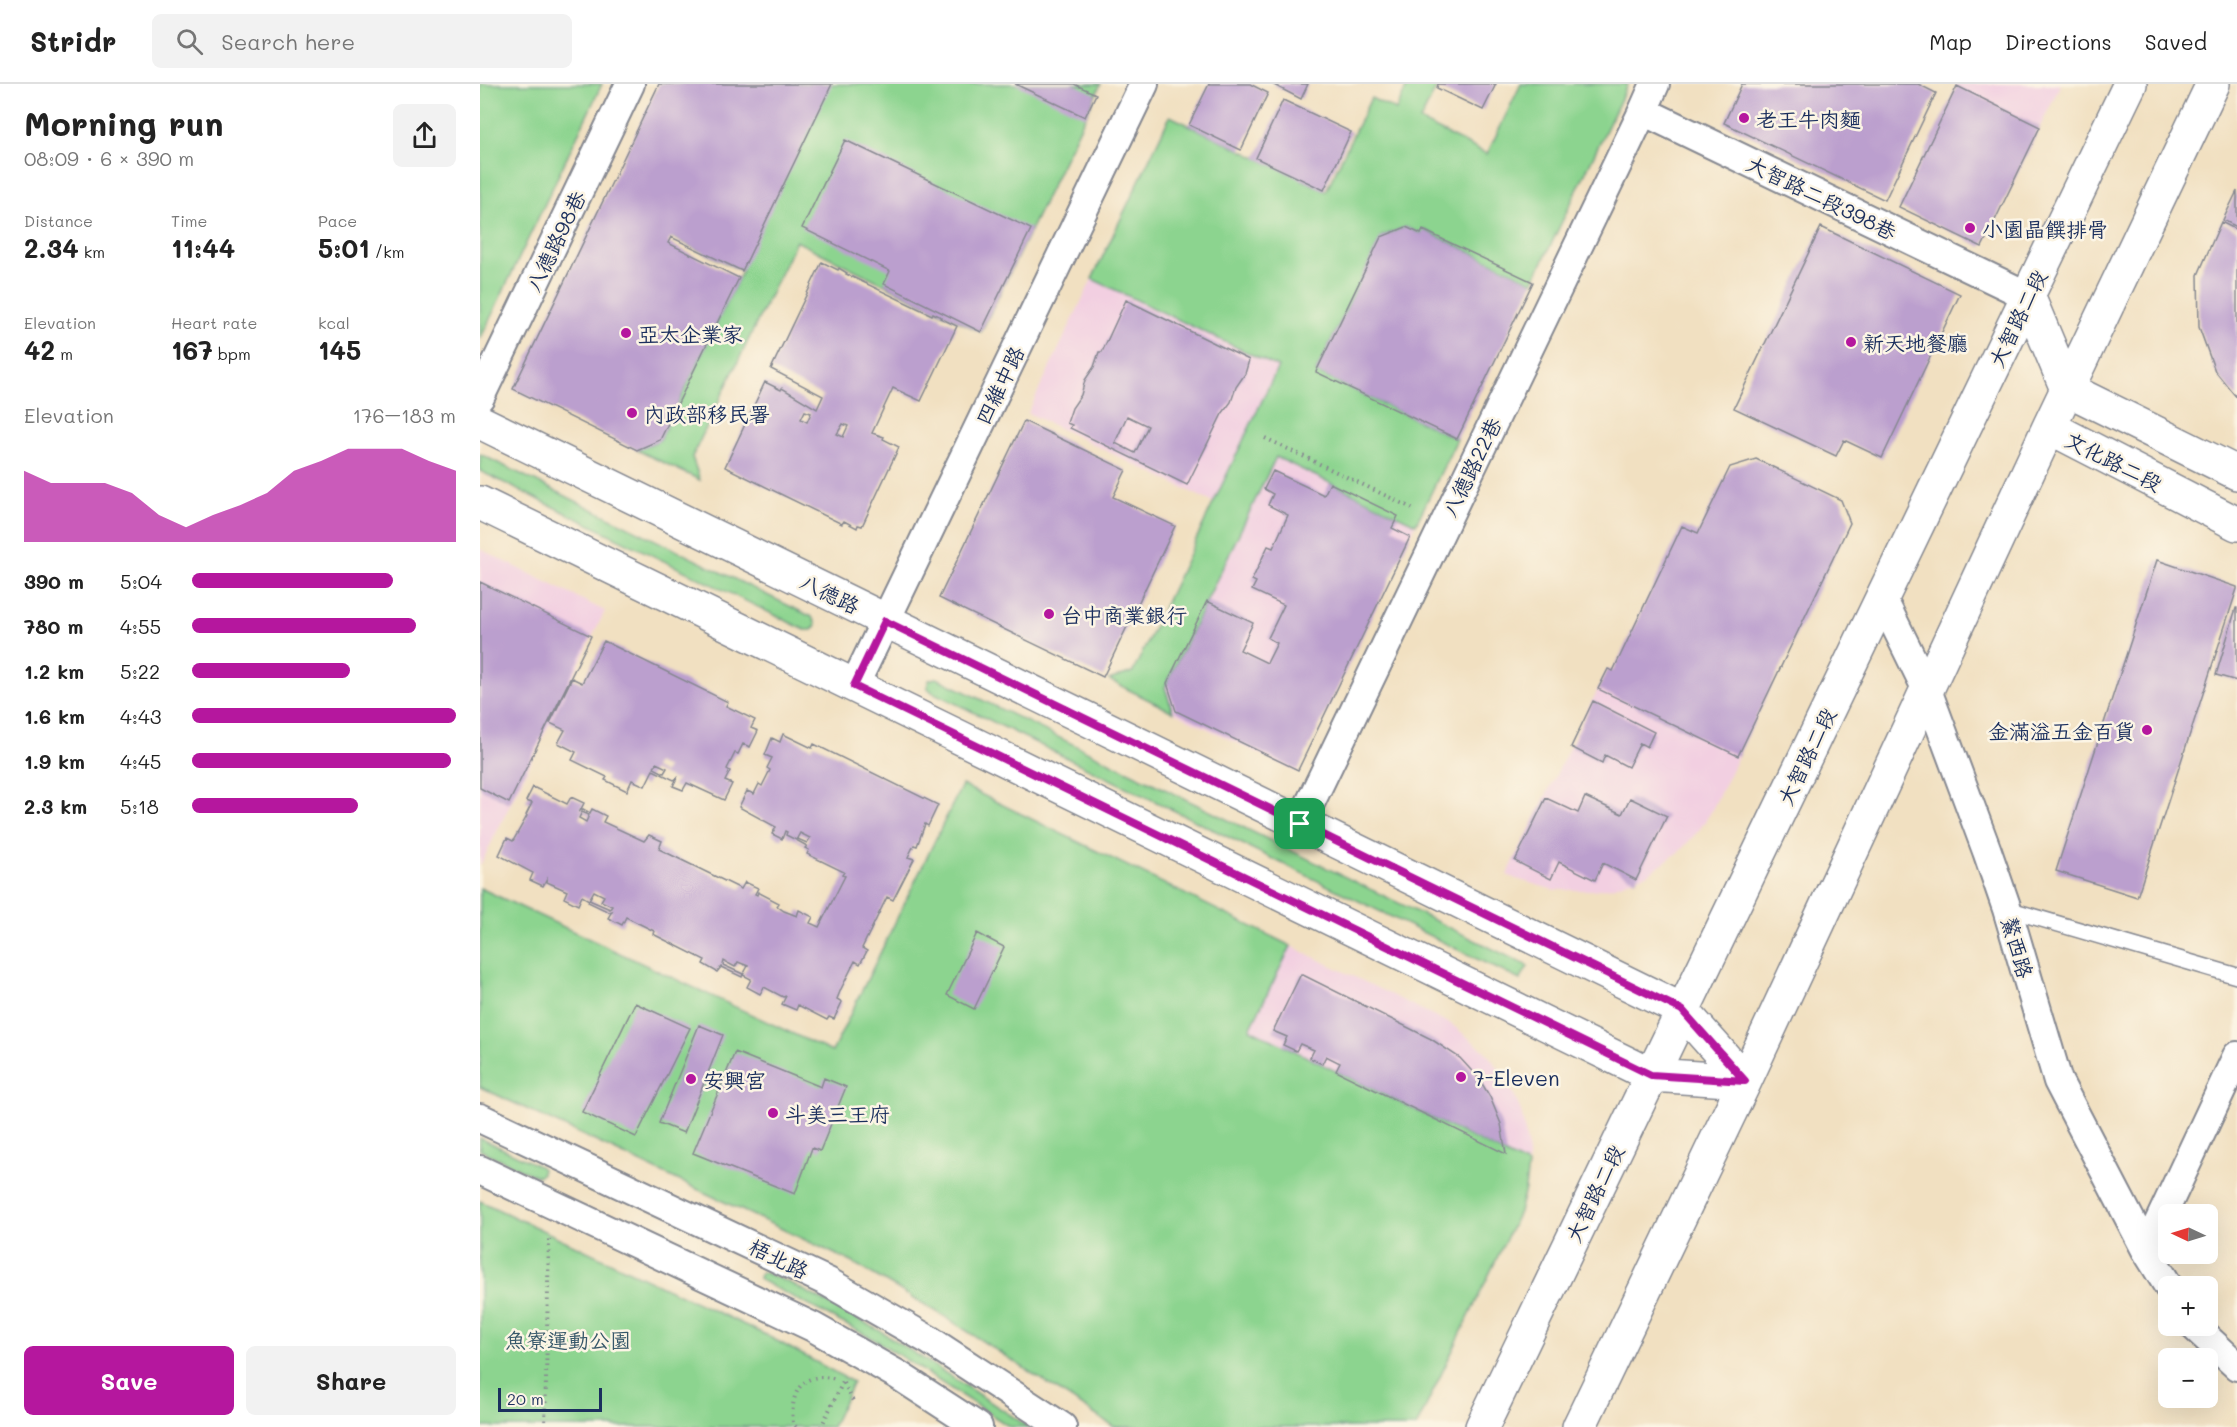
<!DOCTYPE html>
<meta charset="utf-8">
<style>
body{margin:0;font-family:Mali,"LXGW WenKai TC",sans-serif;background:#f2f2f2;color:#222;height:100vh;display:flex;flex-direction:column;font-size:22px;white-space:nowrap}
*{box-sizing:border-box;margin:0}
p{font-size:20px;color:#767676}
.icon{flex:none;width:33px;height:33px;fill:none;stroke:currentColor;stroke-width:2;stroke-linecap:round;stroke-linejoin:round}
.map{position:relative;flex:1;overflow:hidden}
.side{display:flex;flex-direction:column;background:#fff;width:480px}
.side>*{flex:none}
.needle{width:39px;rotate:274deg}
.controls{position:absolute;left:1678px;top:1120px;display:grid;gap:12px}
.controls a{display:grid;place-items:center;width:60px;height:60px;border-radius:9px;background:#fff;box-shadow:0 6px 24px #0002;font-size:30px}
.scale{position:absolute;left:18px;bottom:15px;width:104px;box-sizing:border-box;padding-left:6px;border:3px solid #1b2f5e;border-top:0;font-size:16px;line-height:21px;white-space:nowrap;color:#1b2f5e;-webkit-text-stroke:4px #fcf5e5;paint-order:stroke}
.pin{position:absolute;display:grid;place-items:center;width:51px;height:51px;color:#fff;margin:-26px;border-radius:12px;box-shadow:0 3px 9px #0006}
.round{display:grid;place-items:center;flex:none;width:63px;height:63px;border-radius:9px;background:#f2f2f2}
.overview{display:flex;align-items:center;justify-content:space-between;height:102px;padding:0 24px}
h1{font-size:33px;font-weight:700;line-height:45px}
.stats{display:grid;grid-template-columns:repeat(3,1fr);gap:9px;height:102px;padding:6px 24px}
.stats div{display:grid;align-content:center}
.stats b{font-size:26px;font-weight:700}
.stats small{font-size:16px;font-weight:400}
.stats p{font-size:16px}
.chart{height:168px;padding:12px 24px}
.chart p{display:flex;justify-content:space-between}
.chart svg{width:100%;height:108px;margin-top:6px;fill:#b5179e;opacity:.7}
.button{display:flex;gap:12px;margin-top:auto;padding:12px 24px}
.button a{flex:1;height:69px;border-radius:9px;background:#b5179e;color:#fff;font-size:24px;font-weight:700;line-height:69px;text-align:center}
.button a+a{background:#f2f2f2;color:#222}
ul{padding:0 24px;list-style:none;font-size:20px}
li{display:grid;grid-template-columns:96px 72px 1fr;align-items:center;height:45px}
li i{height:15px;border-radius:8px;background:#b5179e}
header{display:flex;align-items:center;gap:36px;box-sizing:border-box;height:84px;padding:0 30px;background:#fff;border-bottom:2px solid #e0e0e0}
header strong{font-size:28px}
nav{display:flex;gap:33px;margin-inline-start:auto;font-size:21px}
.search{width:420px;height:54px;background:#f2f2f2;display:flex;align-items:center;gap:15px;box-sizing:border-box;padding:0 21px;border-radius:9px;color:#767676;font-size:22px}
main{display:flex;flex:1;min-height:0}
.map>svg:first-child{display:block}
.built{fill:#f2cfe1}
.green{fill:#8cd48f;stroke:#548276;stroke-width:1.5}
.building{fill:#bb9fce;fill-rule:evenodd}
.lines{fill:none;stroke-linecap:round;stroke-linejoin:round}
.service-casing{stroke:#868890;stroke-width:18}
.minor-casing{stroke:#868890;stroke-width:32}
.tertiary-casing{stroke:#868890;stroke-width:36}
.path{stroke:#868890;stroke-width:4;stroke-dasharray:1.5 4.5;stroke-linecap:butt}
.service{stroke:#fff;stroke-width:15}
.minor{stroke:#fff;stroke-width:28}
.tertiary{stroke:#fff;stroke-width:33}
.route-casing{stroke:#fff;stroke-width:12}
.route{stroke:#b5179e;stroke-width:8}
.poi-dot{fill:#b5179e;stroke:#fcf5e5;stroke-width:2}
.labels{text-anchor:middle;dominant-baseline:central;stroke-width:5;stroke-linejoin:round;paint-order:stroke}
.poi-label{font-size:21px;fill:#1b2f5e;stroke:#fcf5e5;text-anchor:start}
.street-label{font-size:21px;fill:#1b2f5e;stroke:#fcf5e5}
.park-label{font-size:21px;fill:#37586a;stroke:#fcf5e5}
</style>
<header>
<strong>Stridr</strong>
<div class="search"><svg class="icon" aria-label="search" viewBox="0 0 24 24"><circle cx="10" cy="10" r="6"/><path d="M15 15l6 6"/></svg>Search here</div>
<nav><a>Map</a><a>Directions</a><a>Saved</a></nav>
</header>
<main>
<section class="side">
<div class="overview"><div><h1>Morning run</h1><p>08:09 · 6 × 390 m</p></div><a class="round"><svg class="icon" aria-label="share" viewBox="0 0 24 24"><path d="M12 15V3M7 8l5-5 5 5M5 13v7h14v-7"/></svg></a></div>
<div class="stats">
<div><p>Distance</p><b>2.34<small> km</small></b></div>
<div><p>Time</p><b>11:44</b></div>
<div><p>Pace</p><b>5:01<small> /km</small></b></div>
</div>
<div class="stats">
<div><p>Elevation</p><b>42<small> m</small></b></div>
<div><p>Heart rate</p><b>167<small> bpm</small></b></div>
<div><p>kcal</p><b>145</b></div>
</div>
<div class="chart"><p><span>Elevation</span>176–183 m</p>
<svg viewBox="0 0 160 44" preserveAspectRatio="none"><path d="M0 44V15L10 20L20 20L30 20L40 24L50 33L60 38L70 33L80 29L90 24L100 15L110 11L120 6L130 6L140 6L150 11L160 15V44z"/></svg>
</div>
<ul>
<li><b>390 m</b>5:04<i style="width:76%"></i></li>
<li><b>780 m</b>4:55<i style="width:85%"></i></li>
<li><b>1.2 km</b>5:22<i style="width:60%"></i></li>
<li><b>1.6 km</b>4:43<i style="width:100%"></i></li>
<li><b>1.9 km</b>4:45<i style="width:98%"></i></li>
<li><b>2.3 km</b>5:18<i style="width:63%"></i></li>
</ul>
<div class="button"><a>Save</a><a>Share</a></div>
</section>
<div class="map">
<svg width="1757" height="1343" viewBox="0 0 1757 1343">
<rect width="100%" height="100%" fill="#fcf5e5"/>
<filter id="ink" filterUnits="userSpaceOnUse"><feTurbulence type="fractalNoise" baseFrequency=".0167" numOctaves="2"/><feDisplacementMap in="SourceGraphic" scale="12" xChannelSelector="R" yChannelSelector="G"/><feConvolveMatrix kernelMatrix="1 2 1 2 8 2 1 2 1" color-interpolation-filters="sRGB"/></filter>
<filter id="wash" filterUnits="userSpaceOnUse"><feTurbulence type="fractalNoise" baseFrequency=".008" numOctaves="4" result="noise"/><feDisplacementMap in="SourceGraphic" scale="24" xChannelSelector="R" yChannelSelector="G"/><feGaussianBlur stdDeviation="1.35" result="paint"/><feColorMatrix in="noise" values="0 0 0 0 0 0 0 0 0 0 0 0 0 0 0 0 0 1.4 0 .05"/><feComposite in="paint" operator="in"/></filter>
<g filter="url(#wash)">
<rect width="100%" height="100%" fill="#f1e0c1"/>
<!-- built -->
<path class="built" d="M1473,0H1581L1560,43Z
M612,195L798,283L734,419L548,329Z
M796,373L936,440L817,688L693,628L685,604Z
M0,465L125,527L0,782Z
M1118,605L1258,672L1231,728L1220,745L1201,766L1169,789L1132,803L1113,806H1074L1036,795L1027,791Z
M811,862L971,940L1005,967L1027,995L1041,1027L1048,1064V1081L770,945Z"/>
<!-- green -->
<path class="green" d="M0,0H122L0,256Z
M180,0H621L501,248L316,157L212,373L220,396L157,366L180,356L262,187L192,153Z
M928,0H958L940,37L1007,70L1041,0H1148L1053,198L944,146L941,150L926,143L902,152L836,288L977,355L936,440L796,373L685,603L693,628L629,596L653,588L798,283L612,195L690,32L846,107L891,14L916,26Z
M0,370L332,533L336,541L332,546H325L0,387Z
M455,594L459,595L1048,882L1040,896L452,608L447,603L449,596Z
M482,701L811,862L770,945L1048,1081L1045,1105L1039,1128L936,1343H634L464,1232L372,1178L0,1003V804L352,968Z
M0,1054L59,1082L62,1085V1089L59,1092H55L0,1066Z
M0,1117L286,1251L373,1298L352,1343H0Z
M283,1188L310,1199L402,1248L549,1343H530L397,1257L282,1197L279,1194L280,1190Z"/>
<g id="blocks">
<!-- building -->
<path class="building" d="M179,0H352L262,187L191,153L188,159L259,194L180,356L157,366L33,305Z
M535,0H594L616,10L605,33Z
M729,0H770L788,9L761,66L709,41Z
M792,0H828L821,15Z
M958,0H1016L1003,26L957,4Z
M1262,0H1438L1456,9L1405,116L1244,39Z
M1477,2L1560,43L1502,163L1419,123Z
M803,16L871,48L844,106L776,74Z
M365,56L551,145L501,248L404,200L410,187L322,144Z
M1757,107V143L1743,136Z
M1741,138L1757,146V314L1735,287L1719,243L1718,191Z
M926,143L941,150L943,146L1053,198L977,355L836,288L901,153Z
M1341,143L1480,210L1402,374L1364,356L1356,372L1254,324Z
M342,178L358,186L359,184L367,189L366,190L452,231L453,229L461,233L460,234L477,242L441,317L413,304L392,349L404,353L403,355L419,363L382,442L378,441L377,444L364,437L362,440L245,383L285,298L301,306L302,304L337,325L343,312L291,285ZM325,327L331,329L327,338L321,335ZM363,340L368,342L363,353L357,350Z
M646,216L769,276L765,290L756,303L751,318L742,330L707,401L590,344L592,341L587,339L592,324L601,311L605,296L614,283L619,268H622ZM647,332L668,342L655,369L635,359Z
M544,337L646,386L633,413L695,442L623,593L459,514Z
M1276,375L1361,416L1370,439L1258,672L1118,605L1128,585L1133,587L1202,442L1218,449L1250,383Z
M793,387L844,411L850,399L918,432L912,444L930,453L818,686L696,627L687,599L727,517L773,539L760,566L787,579L797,559L788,554L804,521L772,506L776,498L772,496L788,462L793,464L808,431L788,421L793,410L784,405Z
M1677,476L1757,503V505L1657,813L1576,787Z
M0,498L111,552L29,719L0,704Z
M1756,524H1757V597L1736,591Z
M124,557L248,618L246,622L275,636L271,644L278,647L270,663L263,660L258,670L255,669L247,685L250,687L245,697L252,700L244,716L207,699L203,706L193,702L197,694L194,696L173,686L165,702L152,696L147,707L125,696L127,693L92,676L96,668L78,659L85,646L70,639L92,594L102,599ZM176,679L187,684L184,689L174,684Z
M1113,617L1174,648L1167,663L1160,659L1148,683L1125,671L1122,679L1091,663Z
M303,650L332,664L334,660L458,721L448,742L445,740L437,762L434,761L428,773L434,775L413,816L407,813L382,864L387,867L380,880L375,877L361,905L357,915L362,918L354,935L349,933L347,936L318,921L316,926L302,920L306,912L303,913L284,903L280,910L267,903L271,895L263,891L268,882L258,878L255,883L244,877L243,881L263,890L262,893L241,883L237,888L223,880L225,876L173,850L174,847L146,833L142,841L128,834L132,827L129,828L108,818L109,816L102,812L98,821L84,814L87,807L67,798V795L63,802L50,796L53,789L19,771L27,754L33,757L47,732L46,731L52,719L46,717L53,703L87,720L91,713L104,719L100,727L103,725L110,729L112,725L126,732L123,738L164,757L169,751L182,757L179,765L261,805L265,798L278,804L275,810L277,811L278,808L299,819L297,822L304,827L317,832L319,826L333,833L330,839L339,843L365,792L362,791L364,788L327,770L329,766L325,764L327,762L316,756L318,755L327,759L330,754L320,749L316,756L306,751L307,748L305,747L302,755L292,750L296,743L259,723L267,707L274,710L279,700L282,702L290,686L287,684L292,674L285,671L292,654L300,658ZM102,728L109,731L106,738L99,734ZM114,807L124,812L121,817L132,822L130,825L109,816Z
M1105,713L1142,730L1150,714L1187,732L1156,796L1123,779L1115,796L1079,778L1071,795L1035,777L1066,714L1098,729Z
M497,849L524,863L494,925L467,911Z
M821,890L951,955L980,974L1000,996L1010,1013L1021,1040L1026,1070L856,987L860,979L846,972L842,980L830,974L834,966L820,960L816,967L803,961L807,953L793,947Z
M155,919L210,944L156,1053L102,1028Z
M219,941L243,951L204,1049L179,1039Z
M255,968L341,1003L344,994L366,1003L340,1067L332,1064L315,1110L213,1069Z"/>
</g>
</g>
<g filter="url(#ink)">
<use href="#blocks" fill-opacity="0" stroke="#868890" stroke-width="1.5"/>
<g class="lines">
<defs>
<path id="service" d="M1527,825L1757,892"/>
<path id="minor" d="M1175,0L1163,27L1548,212
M0,313L150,0
M1402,514L1447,606L1507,767L1527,825L1578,997L1666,1166L1689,1203
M374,602L664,0
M820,740L1163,27
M0,1034L348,1198L449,1256L582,1343
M0,1086L333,1243L418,1291L498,1343
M1666,1166L1757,972
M1714,1242L1757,1282"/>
<path id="tertiary" d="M1548,212L1587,305L1757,389
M0,338L1202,926L1265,997
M1569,343L1757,440
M0,419L1171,991L1265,997
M1002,1343L1650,0
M1099,1343L1265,997L1569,343L1733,0"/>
</defs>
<!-- service casing -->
<use href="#service" class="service-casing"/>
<!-- minor casing -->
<use href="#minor" class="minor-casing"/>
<!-- tertiary casing -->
<use href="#tertiary" class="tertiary-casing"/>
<!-- path -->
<path class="path" d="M785,354L936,426
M364,1299L374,1319
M65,1343L69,1155
M316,1343L313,1340C310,1310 320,1286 356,1295
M341,1343L363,1298"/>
<!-- service -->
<use href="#service" class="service"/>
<!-- minor -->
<use href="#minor" class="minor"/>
<!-- tertiary -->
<use href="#tertiary" class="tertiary"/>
</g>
</g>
<g class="lines" filter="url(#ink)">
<defs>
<path id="route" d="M405,537L1202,926L1265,997L1171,991L374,602Z"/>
</defs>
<!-- route casing -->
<use href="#route" class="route-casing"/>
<!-- route -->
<use href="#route" class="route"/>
</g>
<!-- markers -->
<g class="poi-dot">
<circle cx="1264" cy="34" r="6"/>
<circle cx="1490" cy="144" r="6"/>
<circle cx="146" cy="249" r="6"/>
<circle cx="1371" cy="258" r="6"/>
<circle cx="152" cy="329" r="6"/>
<circle cx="569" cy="530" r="6"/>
<circle cx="1667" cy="646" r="6"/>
<circle cx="981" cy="993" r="6"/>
<circle cx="211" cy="995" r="6"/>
<circle cx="293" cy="1029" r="6"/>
</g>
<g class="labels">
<!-- poi labels -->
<g class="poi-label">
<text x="1276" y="34">老王牛肉麵</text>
<text x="1502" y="144">小園晶饌排骨</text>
<text x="158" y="249">亞太企業家</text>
<text x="1383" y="258">新天地餐廳</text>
<text x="164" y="329">內政部移民署</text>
<text x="581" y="530">台中商業銀行</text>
<text x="1655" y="646" text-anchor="end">金滿溢五金百貨</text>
<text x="993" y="993">7-Eleven</text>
<text x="223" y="995">安興宮</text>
<text x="305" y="1029">斗美三王府</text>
</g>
<!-- street labels -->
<g class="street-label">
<text transform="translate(1342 113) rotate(26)">大智路二段398巷</text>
<text transform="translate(75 157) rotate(-64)">八德路98巷</text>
<text transform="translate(1537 234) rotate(-64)">大智路二段</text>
<text transform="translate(519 301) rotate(-64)">四維中路</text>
<text transform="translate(1634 377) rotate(27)">文化路二段</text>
<text transform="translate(991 383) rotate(-64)">八德路22巷</text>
<text transform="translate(350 509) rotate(26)">八德路</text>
<text transform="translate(1326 672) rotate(-64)">大智路二段</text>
<text transform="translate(1538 863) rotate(74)">鰲西路</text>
<text transform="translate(1114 1109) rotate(-64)">大智路二段</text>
<text transform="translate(299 1174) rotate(26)">梧北路</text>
</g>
<!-- park labels -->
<g class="park-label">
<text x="88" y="1255">魚寮運動公園</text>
</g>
</g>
</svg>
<div class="controls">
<a><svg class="needle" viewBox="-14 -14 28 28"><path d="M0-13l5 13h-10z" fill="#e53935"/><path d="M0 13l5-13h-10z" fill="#767676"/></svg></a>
<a>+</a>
<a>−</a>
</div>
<div class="scale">20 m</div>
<div class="pin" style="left:820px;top:740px;background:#1e9e55"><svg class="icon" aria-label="arrive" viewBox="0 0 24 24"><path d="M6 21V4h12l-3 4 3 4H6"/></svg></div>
</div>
</main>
